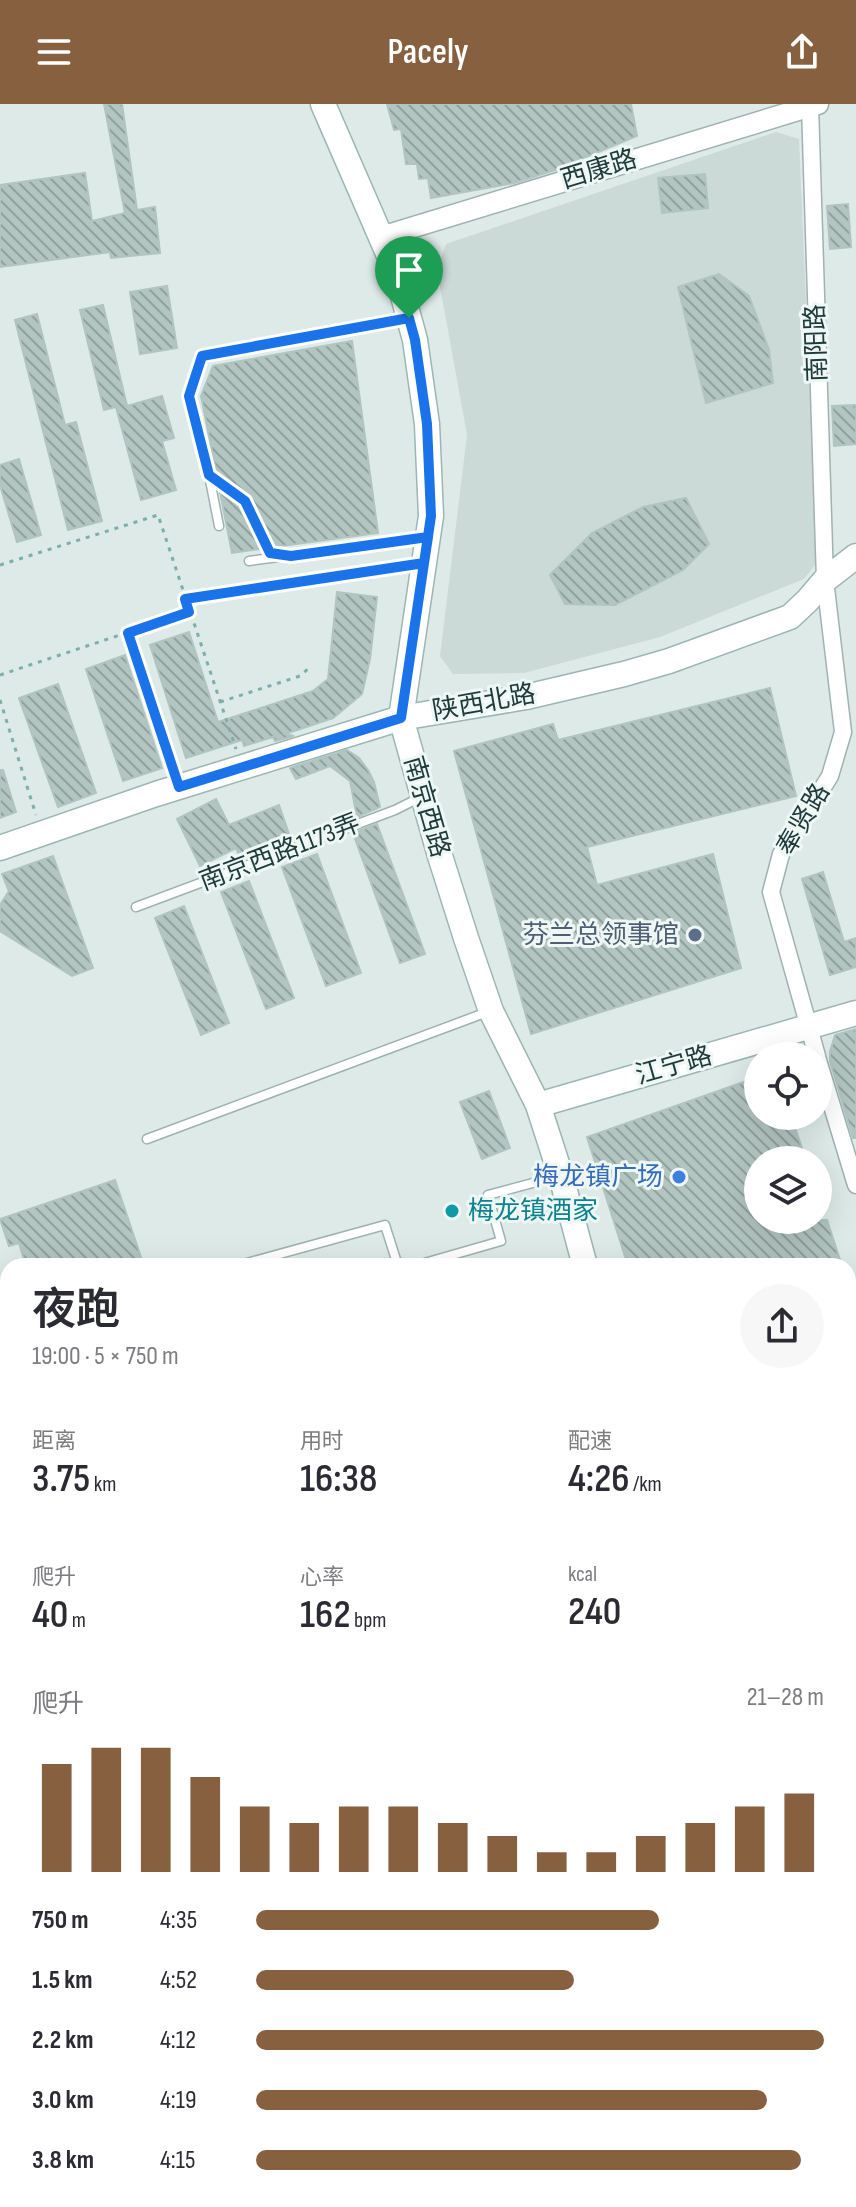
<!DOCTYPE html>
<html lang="zh">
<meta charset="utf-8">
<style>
body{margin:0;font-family:"Sofia Sans Condensed","Noto Sans SC",sans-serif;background:#f7f7f7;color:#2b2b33;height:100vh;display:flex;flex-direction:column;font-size:30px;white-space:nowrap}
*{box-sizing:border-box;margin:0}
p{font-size:26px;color:#7c7c81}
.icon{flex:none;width:44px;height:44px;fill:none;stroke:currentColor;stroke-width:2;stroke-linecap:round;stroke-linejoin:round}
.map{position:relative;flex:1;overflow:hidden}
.details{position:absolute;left:0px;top:1154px;width:856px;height:950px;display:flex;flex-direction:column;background:#fff;border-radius:24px 24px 0 0;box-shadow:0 8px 32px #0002}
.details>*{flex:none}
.fabs{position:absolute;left:744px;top:938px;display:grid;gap:16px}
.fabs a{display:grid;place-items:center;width:88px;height:88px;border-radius:50%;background:#fff;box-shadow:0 8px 32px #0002;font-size:40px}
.pin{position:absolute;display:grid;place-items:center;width:68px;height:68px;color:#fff;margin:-82px -34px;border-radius:50% 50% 50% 0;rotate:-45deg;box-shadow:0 0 8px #0007}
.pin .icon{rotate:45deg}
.round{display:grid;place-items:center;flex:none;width:84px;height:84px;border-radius:42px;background:#f7f7f7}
.head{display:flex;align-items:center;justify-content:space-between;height:136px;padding:0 32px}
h1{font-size:44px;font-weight:600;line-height:60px}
.metrics{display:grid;grid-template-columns:repeat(3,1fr);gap:12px;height:136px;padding:8px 32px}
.metrics div{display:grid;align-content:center}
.metrics b{font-size:40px;font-weight:600}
.metrics small{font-size:22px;font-weight:400}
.metrics p{font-size:22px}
.chart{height:224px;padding:16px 32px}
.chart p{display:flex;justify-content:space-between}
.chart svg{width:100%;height:144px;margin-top:8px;stroke:#87613f;stroke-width:6}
ul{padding:0 32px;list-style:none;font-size:26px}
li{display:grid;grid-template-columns:128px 96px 1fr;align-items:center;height:60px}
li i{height:20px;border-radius:10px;background:#87613f}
header{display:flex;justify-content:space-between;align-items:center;height:104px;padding:0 32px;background:#87613f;color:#fff;font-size:36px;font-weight:600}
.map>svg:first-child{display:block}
.built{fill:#cbdad7}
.building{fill:url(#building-back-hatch);stroke:#b0c4c1;stroke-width:2}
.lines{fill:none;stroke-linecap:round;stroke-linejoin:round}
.service-casing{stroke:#a0b2b0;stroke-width:11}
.pedestrian-casing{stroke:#a0b2b0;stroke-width:15}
.minor-casing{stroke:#a0b2b0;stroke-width:19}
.tertiary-casing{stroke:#a0b2b0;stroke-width:23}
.secondary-casing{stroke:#9cb6b3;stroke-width:27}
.path{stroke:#7cafac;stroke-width:3;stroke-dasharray:4 6;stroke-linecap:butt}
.service{stroke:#fff;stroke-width:8}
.pedestrian{stroke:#fff;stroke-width:12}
.minor{stroke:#fff;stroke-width:16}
.tertiary{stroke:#fff;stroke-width:20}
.secondary{stroke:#fff;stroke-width:24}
.route-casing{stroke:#fff;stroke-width:16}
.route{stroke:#1a73e8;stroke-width:10}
.service-dot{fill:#5c6f8a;stroke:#eef7f4;stroke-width:3}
.shop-dot{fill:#3f7fe0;stroke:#eef7f4;stroke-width:3}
.culture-dot{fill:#0f9aa8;stroke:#eef7f4;stroke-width:3}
.labels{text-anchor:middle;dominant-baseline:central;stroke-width:6;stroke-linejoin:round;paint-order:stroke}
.street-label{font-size:26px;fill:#1e3a3a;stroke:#eef7f4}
.service-label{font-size:26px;fill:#4e5e75;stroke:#eef7f4;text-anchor:end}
.shop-label{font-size:26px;fill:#366cbe;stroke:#eef7f4;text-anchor:end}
.culture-label{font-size:26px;fill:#0d838f;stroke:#eef7f4;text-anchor:start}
</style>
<header><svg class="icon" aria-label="menu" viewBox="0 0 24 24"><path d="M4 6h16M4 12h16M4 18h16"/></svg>Pacely<svg class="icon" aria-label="share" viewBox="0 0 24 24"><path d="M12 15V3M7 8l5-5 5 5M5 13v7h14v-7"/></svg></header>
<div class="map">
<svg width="856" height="2103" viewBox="0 0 856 2103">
<defs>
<pattern id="building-back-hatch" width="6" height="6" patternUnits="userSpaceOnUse" patternTransform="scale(2)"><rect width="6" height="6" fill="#b3c5c1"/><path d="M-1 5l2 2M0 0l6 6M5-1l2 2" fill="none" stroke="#91a19e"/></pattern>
</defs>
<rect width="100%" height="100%" fill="#ddeae8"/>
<!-- built -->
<path class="built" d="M776,28L799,35L817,458L804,475L660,533L524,569L453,570L440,552L467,331L437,166L446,140Z"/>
<!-- building -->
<path class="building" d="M104,0H122L137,106L155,103L160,149L111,154L110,148L0,163V81L85,69L92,117L125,109Z
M387,0H631L637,32L555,66L514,79L431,94L428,74L419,75L417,60H406L401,25L394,26Z
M705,70L708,104L662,109L658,74Z
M848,100L851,143L830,145L827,102Z
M719,170L749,192L769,246L773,279L706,299L678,183Z
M167,182L177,244L140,250L130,188Z
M103,201L127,302L162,292L174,334L162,337L176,386L141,396L116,303L104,306L80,206Z
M37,210L65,321L76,318L102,417L68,426L15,216Z
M352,237L378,429L275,443L251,393L216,367L201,292L213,262Z
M856,301V340L834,342L832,302Z
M19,355L41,431L17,438L0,381V361Z
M220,388L239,402L260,445L232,449Z
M686,394L709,440L683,466L615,501L565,500L550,471L592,429L643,403Z
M337,488L377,493L370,555L362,590L333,614L285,630L294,632L275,637L273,633L244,642L242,636L186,654L150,541L189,528L218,618L313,587L328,575Z
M125,551L162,664L123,677L86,565Z
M58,580L96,689L58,703L19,594Z
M770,584L796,692L587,743L597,781L713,750L741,864L531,930L454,647L553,620L558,636Z
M347,646L359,654L368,666L374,678L380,703L357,713L350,677L330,662L296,675L290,664Z
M0,666H3L16,708L0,714Z
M216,695L229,721L279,701L290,733L240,753L236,744L200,762L177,715Z
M377,720L425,850L400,859L353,729Z
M317,750L361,869L326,882L282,763Z
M53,752L93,864L72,872L0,827V801L9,787L2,770Z
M823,768L844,838L856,834V863L830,871L802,775Z
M249,777L294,894L266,905L221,788Z
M184,802L229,919L201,931L155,814Z
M856,925V1034H853L830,957V948L835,931Z
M758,973V1012H791L806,1056H758V1116H827L842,1162H628L587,1033Z
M489,987L510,1044L482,1055L460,998Z
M115,1076L144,1162H26L19,1139L9,1142L0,1115Z"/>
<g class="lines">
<defs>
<path id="service" d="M405,215L202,252L189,292L209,371L245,397L270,449L291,452L423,434
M209,371L219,422
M249,457L278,453
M136,803L395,706L419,694
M147,1035L490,907
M236,1162L385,1121L398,1162
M414,1162L501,1137L488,1091L559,1072
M0,1317L8,1349
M0,1409L8,1407"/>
<path id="pedestrian" d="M583,2103L586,2096"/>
<path id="minor" d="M810,2L825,476L843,628L830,672L781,750L771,788L817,952
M818,956L856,1081
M848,1202L856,1200
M0,1595L8,1594
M848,1701L856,1699
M722,2096L723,2103"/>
<path id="tertiary" d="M381,133L818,0"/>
<path id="secondary" d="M323,0L397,170L415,236L427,320L431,412L401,614L440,752L466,834L491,907L538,1001L561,1072L585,1162
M0,744L156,690L401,614L526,593L624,570L669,557L790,513L808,496L825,476L856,452
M538,1001L856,909
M848,1915L856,1970"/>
</defs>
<!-- service casing -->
<use href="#service" class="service-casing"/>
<!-- pedestrian casing -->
<use href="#pedestrian" class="pedestrian-casing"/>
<!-- minor casing -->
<use href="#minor" class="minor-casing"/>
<!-- tertiary casing -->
<use href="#tertiary" class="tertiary-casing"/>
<!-- secondary casing -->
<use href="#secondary" class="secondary-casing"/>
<!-- path -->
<path class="path" d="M0,461L158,411L236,645
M185,495L403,462
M128,529L173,664
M0,571L189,508
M0,596L36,711
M220,598L300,572L310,563"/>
<!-- service -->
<use href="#service" class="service"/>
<!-- pedestrian -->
<use href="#pedestrian" class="pedestrian"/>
<!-- minor -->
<use href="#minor" class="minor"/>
<!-- tertiary -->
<use href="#tertiary" class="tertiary"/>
<!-- secondary -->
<use href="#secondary" class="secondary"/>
</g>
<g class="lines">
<defs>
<path id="route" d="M409,214L415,236L427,320L431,412L401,614L179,683L128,529L189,508L185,495L424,459L428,433L291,452L270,449L245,397L209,371L189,292L202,252L409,214"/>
</defs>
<!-- route casing -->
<use href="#route" class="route-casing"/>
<!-- route -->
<use href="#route" class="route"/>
</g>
<!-- markers -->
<circle class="service-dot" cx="695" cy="831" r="8"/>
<circle class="shop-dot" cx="679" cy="1073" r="8"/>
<circle class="culture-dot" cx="452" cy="1107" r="8"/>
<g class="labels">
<!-- street labels -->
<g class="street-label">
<text transform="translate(599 66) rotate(-17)">西康路</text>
<text transform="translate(817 239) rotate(-92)">南阳路</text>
<text transform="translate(484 599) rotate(-10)">陕西北路</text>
<text transform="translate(426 703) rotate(74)">南京西路</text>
<text transform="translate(804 716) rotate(-60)">奉贤路</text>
<text transform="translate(280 749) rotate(-21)">南京西路1173弄</text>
<text transform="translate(674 962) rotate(-16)">江宁路</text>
</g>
<!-- service labels -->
<g class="service-label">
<text x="679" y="831">芬兰总领事馆</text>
</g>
<!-- shop labels -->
<g class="shop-label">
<text x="663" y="1073">梅龙镇广场</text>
</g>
<!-- culture labels -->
<g class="culture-label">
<text x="468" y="1107">梅龙镇酒家</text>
</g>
</g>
</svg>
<div class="fabs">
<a><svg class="icon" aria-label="locate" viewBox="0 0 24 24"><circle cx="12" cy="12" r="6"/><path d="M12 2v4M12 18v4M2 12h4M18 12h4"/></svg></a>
<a><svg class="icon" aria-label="layers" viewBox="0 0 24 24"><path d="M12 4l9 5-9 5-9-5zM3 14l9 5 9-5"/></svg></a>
</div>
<div class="pin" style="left:409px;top:214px;background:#1e9e55"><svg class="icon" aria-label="arrive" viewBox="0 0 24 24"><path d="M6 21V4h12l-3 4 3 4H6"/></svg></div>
<section class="details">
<div class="head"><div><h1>夜跑</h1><p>19:00 · 5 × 750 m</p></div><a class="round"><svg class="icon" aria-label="share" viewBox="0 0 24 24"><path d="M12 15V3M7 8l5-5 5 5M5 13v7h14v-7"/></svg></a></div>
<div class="metrics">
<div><p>距离</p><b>3.75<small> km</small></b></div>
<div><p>用时</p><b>16:38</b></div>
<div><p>配速</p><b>4:26<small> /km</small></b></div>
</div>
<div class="metrics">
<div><p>爬升</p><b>40<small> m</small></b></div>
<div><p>心率</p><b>162<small> bpm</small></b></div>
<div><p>kcal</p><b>240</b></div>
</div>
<div class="chart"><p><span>爬升</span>21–28 m</p>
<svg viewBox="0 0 160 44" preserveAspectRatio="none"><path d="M5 44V11M15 44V6M25 44V6M35 44V15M45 44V24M55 44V29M65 44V24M75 44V24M85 44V29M95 44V33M105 44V38M115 44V38M125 44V33M135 44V29M145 44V24M155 44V20"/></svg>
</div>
<ul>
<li><b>750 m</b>4:35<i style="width:71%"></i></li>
<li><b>1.5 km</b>4:52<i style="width:56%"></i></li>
<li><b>2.2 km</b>4:12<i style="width:100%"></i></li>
<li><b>3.0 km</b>4:19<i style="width:90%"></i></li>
<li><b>3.8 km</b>4:15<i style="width:96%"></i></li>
</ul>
</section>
</div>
